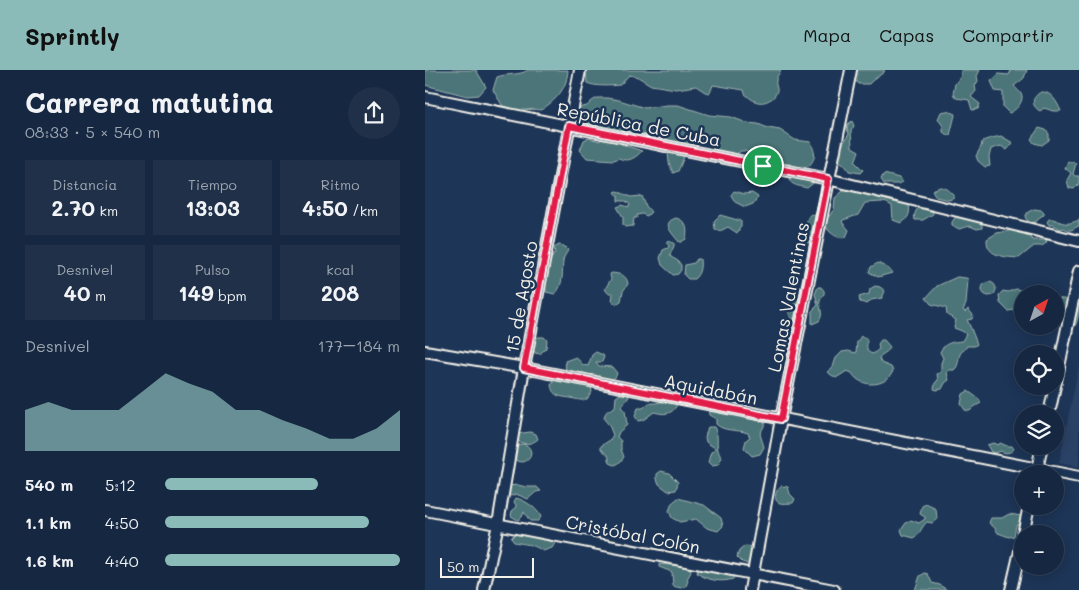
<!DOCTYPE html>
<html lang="es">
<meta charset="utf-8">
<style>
body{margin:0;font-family:Mali,sans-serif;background:#1f3048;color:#f1f3f6;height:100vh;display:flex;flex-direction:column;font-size:19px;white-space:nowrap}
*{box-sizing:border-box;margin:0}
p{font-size:16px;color:#9ea6b1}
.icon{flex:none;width:28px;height:28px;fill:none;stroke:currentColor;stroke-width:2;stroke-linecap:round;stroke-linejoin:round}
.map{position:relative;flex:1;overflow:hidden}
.details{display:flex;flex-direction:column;background:#162841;width:425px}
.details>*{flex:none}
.needle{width:32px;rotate:40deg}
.tools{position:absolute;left:589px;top:215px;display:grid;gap:10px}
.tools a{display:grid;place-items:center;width:50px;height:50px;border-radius:50%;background:#162841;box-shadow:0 2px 12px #0003,0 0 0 1px #35445a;font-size:25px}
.scale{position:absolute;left:15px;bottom:12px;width:94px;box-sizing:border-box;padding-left:5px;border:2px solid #f4f1e8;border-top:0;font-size:14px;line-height:18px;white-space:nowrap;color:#f4f1e8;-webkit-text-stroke:4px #1d3557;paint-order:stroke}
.pin{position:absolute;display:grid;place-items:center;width:42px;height:42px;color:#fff;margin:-21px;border:2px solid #fff;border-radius:50%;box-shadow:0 1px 5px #0007}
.round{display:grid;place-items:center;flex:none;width:52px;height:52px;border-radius:26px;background:#1f3048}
.overview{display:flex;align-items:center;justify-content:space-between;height:85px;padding:0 25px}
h1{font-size:28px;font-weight:700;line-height:38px}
.stats{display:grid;grid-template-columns:repeat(3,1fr);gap:8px;height:85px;padding:5px 25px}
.stats div{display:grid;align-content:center;border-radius:0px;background:#1f3048;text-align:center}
.stats b{font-size:21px;font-weight:700}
.stats small{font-size:14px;font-weight:400}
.stats p{font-size:14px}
.chart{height:140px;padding:10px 25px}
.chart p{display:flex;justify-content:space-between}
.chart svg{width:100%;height:90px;margin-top:5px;fill:#8bbbb9;opacity:.7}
ul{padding:0 25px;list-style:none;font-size:16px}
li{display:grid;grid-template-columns:80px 60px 1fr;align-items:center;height:38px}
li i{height:12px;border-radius:6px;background:#8bbbb9}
header{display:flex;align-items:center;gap:30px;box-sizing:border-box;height:70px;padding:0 25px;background:#8bbbb9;color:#111}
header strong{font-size:24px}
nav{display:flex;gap:28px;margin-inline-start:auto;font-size:18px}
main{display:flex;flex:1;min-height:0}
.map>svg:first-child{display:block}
.built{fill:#2c4266}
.green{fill:#4c7579;stroke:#a0b3b0}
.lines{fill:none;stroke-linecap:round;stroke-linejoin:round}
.minor-casing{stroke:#f4f1e8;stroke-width:14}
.minor{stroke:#1d3557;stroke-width:10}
.route-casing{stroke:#fff;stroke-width:10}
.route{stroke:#e11d48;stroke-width:6}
.labels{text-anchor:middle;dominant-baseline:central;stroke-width:5;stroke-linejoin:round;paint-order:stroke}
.street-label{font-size:18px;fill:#f4f1e8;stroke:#1d3557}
</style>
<header>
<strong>Sprintly</strong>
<nav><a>Mapa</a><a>Capas</a><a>Compartir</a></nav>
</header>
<main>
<section class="details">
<div class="overview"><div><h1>Carrera matutina</h1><p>08:33 · 5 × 540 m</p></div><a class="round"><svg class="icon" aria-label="share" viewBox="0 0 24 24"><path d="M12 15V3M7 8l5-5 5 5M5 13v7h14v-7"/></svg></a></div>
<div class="stats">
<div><p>Distancia</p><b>2.70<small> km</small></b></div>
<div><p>Tiempo</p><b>13:03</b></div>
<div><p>Ritmo</p><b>4:50<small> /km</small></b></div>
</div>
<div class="stats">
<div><p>Desnivel</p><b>40<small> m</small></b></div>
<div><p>Pulso</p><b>149<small> bpm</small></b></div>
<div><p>kcal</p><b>208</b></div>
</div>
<div class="chart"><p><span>Desnivel</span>177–184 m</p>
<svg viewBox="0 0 160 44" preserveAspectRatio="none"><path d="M0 44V24L10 20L20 24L30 24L40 24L50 15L60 6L70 11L80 15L90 24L100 24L110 29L120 33L130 38L140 38L150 33L160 24V44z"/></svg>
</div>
<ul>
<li><b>540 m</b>5:12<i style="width:65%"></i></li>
<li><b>1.1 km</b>4:50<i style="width:87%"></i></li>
<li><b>1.6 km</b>4:40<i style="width:100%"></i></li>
</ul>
</section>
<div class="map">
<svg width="654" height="520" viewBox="0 0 654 520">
<rect width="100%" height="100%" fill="#1d3557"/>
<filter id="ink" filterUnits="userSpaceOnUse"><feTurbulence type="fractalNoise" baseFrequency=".02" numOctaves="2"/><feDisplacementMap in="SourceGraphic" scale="10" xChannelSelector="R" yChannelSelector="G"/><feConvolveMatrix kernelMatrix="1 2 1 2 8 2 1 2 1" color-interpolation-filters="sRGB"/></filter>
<g filter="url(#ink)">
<!-- built -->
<path class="built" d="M654,295V397L634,393Z"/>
<!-- green -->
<path class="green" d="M0,0H51L61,17L54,25L42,26L0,15Z
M103,0H143C142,19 131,30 116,40C104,38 95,41 84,43L77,35L68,20L72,7C83,3 94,6 103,0Z
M161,0H356C354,4 351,7 351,11C350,16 354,19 351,23C350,26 348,28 346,29C335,36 328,31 320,24L319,20L288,15L285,23L280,22L271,16L251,19L226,15L213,7L204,5L195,15C185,16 171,17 162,13Z
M423,0H459L460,1C455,6 449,8 444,14H433Z
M536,0H555L552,6L553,11L550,16L551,21L546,27L555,34L553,39L547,40L544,30L531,28L528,24L530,14L536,6Z
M586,0H602L599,8L589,16C591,19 596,22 597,26C598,33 590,41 584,43L578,37V22L570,21L566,11L573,4L584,5Z
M616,22C626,21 632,32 636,41H628L619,38L615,41C605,35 607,27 616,22Z
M172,28H182L194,30L220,38L242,35H253L284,45L306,47L322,53L333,54L343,58L355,60L370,70L386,72C389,83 393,85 384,96L374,98L364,94L359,95L328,89L321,81H316L307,87L292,85L282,68C262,69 260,87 253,101L248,103L244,93L243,83L232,81L229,78L195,69L196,74L217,81C210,88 203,93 194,88L189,90L162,88L155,80L159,70L164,68L175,71L178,66L149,54L152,38L162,36L167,31Z
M521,41L529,43L530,45L525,65H522L518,62V56L513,49L516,42Z
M427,51L429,56L426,61L427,77L434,81L430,92L438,100L435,103L424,101L420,95L413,90L416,77L424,64L422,59L423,54Z
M614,58L621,60L624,64V70L617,75L609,73L606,69Z
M576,66L588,73L582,80L576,76L566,79L564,87L565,96L560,97L553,91L551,86L556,77L557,72C559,69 572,67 576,66Z
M643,91L651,93L648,104L650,106H654V114L649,119L644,118L642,110L646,103L640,98Z
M459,104L474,108L478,112L473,114H459L456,109Z
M364,105L391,111L382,118C374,116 362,115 364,105Z
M515,117C521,117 525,121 529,125V128L524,130L511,127L507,120Z
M437,120L483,133C487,141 483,150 476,153L468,150L467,136L462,133L457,132L440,133L433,145L418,150L417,152L424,160L421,167C414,170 407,164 402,159L401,151L409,139L410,128L418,121L432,122Z
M192,121L206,127L217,126L221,136L226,142L222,146L217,144L212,145V148H209L208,156L200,157L198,155V147L192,137L197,135L204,137L205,135L201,131H193V126L190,122Z
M309,121L319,124L327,123L333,127L328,134L320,137L310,132L306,125Z
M497,134L508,139V144L498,150H490C488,144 492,138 497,134Z
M609,139L616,140L619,143V145L616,146L611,152L604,153L600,147L603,142Z
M386,144L393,146C391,156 390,170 380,175L376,172L375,164C382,156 381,147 386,144Z
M295,145L316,151V156L312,163L303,157L295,161L290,159L289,151Z
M532,145L554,150L557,154V158L552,159L545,156L534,159L527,155V152Z
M251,148C262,151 263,159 261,169L256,172H254C248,164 235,153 251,148Z
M624,149C630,148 633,152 639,153C644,154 649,152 654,150V156C648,158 646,163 639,158L635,159L629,155H624L622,152Z
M588,160L600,163L608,170H622L621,173L617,176H609L594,188C581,187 561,187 562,169L572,163Z
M243,171L249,173V176L245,185L246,187L253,191L256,195V200L253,204L248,205L237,195L235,188L238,180L243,178L244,176L241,172Z
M134,175L139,176L143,180C142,183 138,187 138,191C137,202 139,215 130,224L121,222L120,196L124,192L130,183L129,178Z
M272,189H275C276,197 275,204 269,209H263L259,205L260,195L269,193Z
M453,193L464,199L467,203L453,207L444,202L446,197Z
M187,203C195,204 202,205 203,214L198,221L196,231L191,234L187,231L188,223H183L180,219L186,209L185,204Z
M532,207L541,208L543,209L541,234L538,240L540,242L543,239L548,245L547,249L542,250C544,253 551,271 552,274L550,276H542L539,280C531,284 536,295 529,300H524L522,303L524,310L520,313L517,319L512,320L509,319L510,313L513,310L512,304L516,302V293L518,288L515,282C520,272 528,272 537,271L541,264L537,261L529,258L531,250L522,245L521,238L506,234L501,228L512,216Z
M557 219a7 7 0 1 1 14 0a7 7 0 1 1-14 0Z
M450,216L455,217L460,221L457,228L446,230L442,234L435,232L434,227L444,224L445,219Z
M393,217H396C403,224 397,224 395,231C393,238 400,242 394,251L387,254V241L393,235L390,224Z
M591,219L599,221L603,224H598L597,235L590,240L583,241L575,233L574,225L578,221L583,222Z
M372,226L375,229L373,248L371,250L366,248C360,239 365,232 372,226Z
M630,228L654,231C654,240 654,266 640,256C636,254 634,250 630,248Z
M436,266L441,268C444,274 438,282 448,284L454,279L453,274L456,270H459L465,277C463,283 457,283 454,288L456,293L466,297L468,301C461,318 435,318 427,303L422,301L411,308L402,302L408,297L411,288L417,282L423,281L431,283L432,272Z
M119,267L122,270L121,278L115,284L110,283L108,278L109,269L113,267Z
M171,282L178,285L179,287L177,292H171L174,296L187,297L192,303C189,315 177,311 170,304L164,305L157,302L155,306L166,317L167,322L162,329C157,331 155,330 150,329C139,326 128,329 126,315L132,306L141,302L140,291L151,287L158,295L163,296L167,285Z
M543,321L554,329L556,333L549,337L545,341L540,340L536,334L538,324Z
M197,323L203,324L204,327L196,337L200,341L202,355L194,362L192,367L196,371V379L199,387L194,393L190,395L185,393L183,385L176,379V376L185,370L188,365L184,355L179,349C180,340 183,341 190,337L191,327Z
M245,330L253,333C247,345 241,345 229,342L218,350L213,351L210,346L213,338H218L224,333C231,334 238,331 245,330Z
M297,332C311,332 329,344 342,350L335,364L339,377L335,384L327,386L319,378L321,370L325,367L323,363C312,359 299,362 291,354V349L284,345L283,338Z
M283,357H289C296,368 288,377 297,388L293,395L287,396L283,392L286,382L289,381L290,378L281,372L280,367Z
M105,362L111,364L113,369C106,375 98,375 91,370L92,364Z
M568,373L573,375L575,373L582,376H587L589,379C586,383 580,384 576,381L571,383L566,382L562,375Z
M88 383a9 9 0 1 1 18 0a9 9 0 1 1-18 0Z
M236,401L244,403L253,412L251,420L243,421L234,414L232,409V404Z
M93,415L101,417H112L116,421L111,422L103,429L91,424L86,426L81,424L82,416Z
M356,416L363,417L365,424L370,429L368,433C364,433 359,434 355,433C347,431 351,419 356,416Z
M91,428C100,430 113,439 116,447L113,451H105L99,442L97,447L93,450L86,446L87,441L92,437L89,432Z
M253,428L279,435L296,448L298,456L293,461L282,458L271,449L255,452L247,448L244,441L247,433Z
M501,434L511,439L512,449L507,453L502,452C496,457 495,465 489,468L478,465L476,460L481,453L486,450L494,453L500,449V447L495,444L497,436Z
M584,444L597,446L596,453L591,455L589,466L584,467L573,463L570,458L564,453L566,448H577Z
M95,463L130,470L131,472L127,478L118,481C106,473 102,475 89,472L86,468L90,464Z
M320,476L331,477L326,495L317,492L312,487L314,481Z
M234,494L255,496L265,499L266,502L262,509L263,511L261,516L256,518L248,516L247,502L234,497Z
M273,497L308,504L309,506L308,509C296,513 282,510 272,503Z
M500,503L503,504L507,513L515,515L522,520H490L495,506Z"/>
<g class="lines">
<defs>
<path id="minor" d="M0,27L403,109L654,171
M0,281L99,298L654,407
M630,316L654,201
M624,344L630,316
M611,404L617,376
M0,440L409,520
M598,464L604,436
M59,520L73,454L99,298L155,0
M325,520L356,349L426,0
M586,520L598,468"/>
</defs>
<!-- minor casing -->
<use href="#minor" class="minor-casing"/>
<!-- minor -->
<use href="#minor" class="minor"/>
</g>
</g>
<g class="lines" filter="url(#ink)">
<defs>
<path id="route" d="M144,56L403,109L356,349L99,298Z"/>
</defs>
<!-- route casing -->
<use href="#route" class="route-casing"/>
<!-- route -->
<use href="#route" class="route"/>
</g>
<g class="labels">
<!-- street labels -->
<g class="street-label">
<text transform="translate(214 54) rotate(11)">República de Cuba</text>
<text transform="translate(96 227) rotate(-80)">15 de Agosto</text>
<text transform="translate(363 227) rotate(-79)">Lomas Valentinas</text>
<text transform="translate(286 319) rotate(11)">Aquidabán</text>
<text transform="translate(208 464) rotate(11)">Cristóbal Colón</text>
</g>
</g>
</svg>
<div class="tools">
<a><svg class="needle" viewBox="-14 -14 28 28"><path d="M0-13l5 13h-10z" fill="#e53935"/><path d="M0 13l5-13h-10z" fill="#9ea6b1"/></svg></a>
<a><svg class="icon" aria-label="locate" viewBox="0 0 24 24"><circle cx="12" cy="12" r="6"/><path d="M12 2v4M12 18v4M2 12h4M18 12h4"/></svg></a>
<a><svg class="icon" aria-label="layers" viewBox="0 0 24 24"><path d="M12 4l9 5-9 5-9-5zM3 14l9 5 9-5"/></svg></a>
<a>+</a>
<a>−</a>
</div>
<div class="scale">50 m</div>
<div class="pin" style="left:338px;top:96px;background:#1e9e55"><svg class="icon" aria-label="arrive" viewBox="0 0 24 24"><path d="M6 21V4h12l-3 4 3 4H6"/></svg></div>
</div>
</main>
